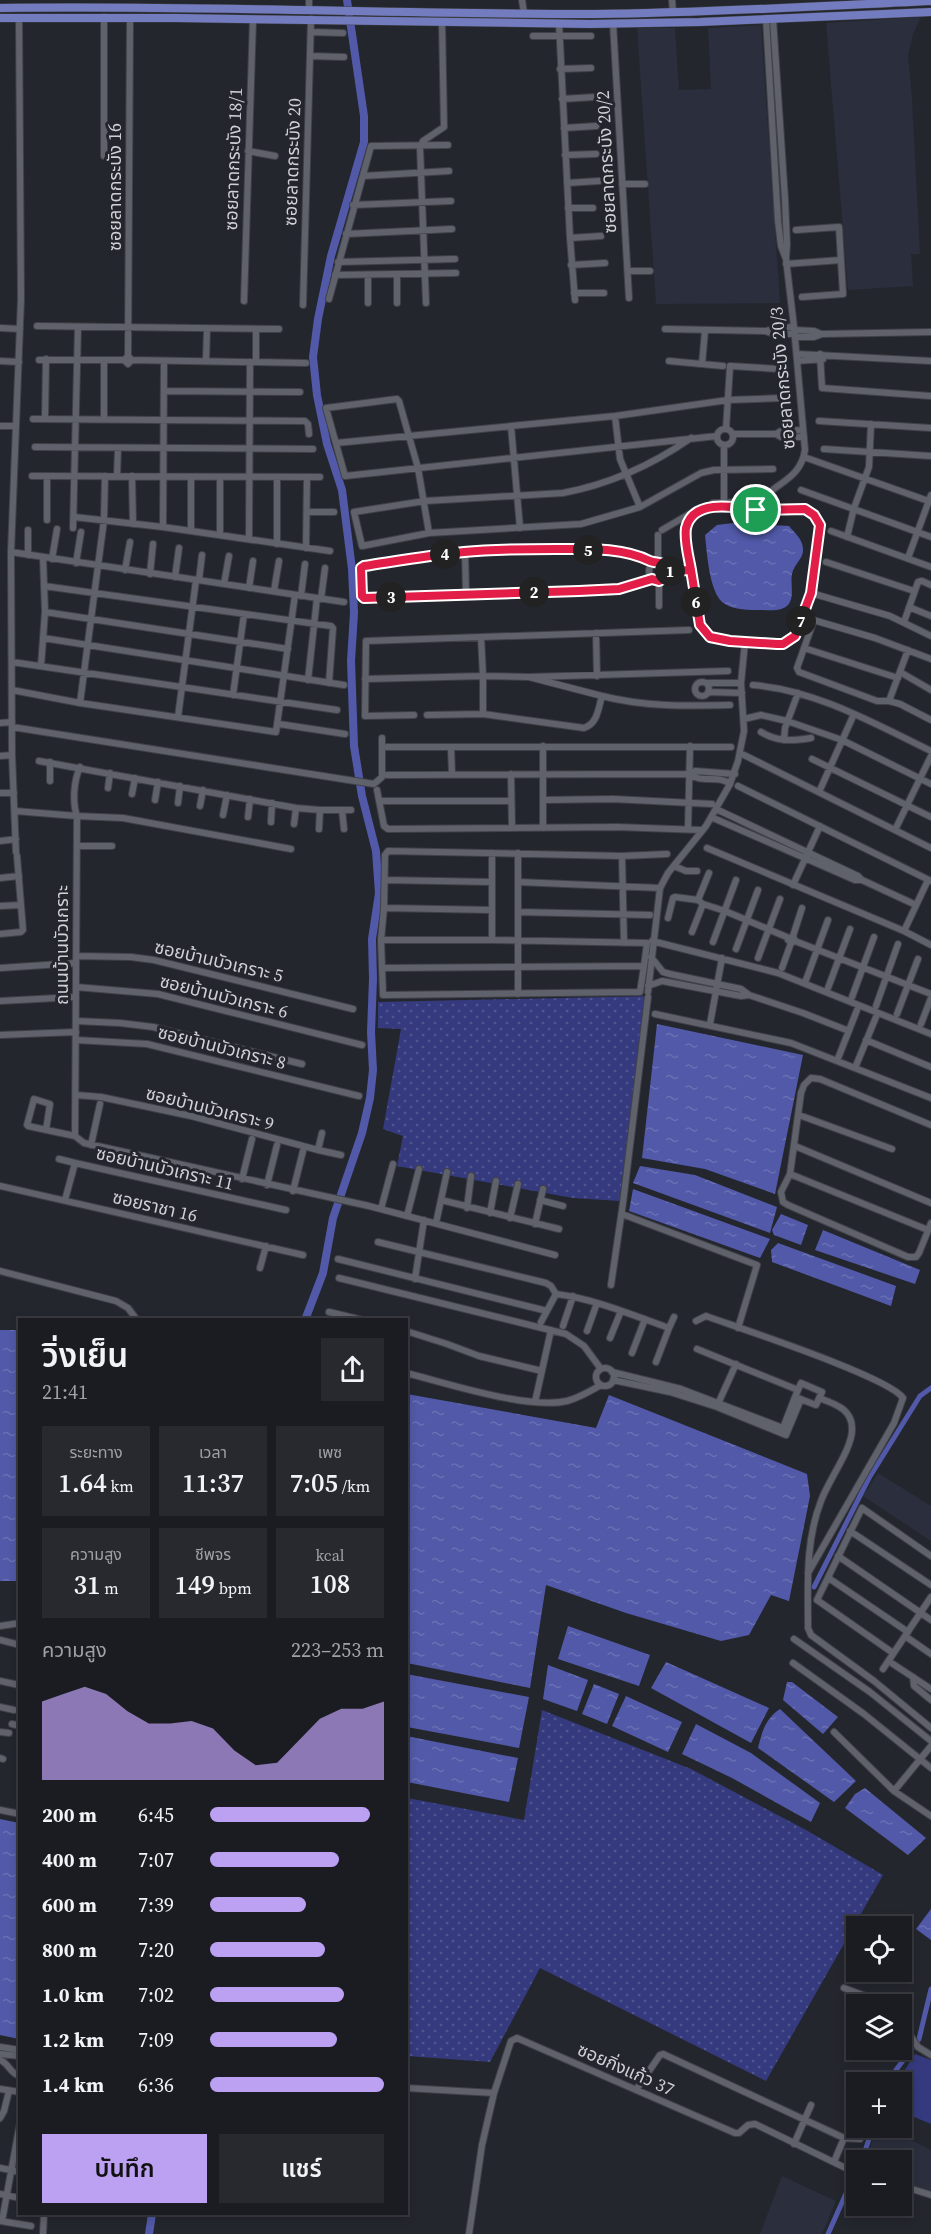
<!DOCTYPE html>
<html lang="th">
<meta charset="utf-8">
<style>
body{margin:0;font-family:"Source Serif 4","Noto Sans Thai",serif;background:#28292f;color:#f1f3f6;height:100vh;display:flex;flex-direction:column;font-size:22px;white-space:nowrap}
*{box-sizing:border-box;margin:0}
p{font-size:20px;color:#a0a1a5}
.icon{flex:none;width:33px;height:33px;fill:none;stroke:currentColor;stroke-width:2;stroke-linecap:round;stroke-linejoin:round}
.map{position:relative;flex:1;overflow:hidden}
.sheet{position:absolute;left:18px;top:1318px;width:390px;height:897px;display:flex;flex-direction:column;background:#1b1c22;border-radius:0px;box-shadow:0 3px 9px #0003,0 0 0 2px #393a40}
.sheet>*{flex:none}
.tools{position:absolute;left:846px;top:1916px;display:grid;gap:12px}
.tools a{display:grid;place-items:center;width:66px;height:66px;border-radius:0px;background:#1b1c22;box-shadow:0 3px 9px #0003,0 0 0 2px #393a40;font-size:30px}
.pin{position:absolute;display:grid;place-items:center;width:51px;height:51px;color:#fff;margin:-26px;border:3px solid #fff;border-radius:50%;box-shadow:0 2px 6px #0007}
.km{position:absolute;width:30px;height:30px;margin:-15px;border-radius:50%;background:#222;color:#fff;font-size:16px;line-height:30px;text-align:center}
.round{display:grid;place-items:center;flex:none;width:63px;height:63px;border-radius:0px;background:#28292f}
.head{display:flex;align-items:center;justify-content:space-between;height:102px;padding:0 24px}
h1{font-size:33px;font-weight:600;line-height:45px}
.figures{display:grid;grid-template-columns:repeat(3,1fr);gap:9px;height:102px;padding:6px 24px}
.figures div{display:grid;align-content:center;border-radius:0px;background:#28292f;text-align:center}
.figures b{font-size:26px;font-weight:600}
.figures small{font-size:16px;font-weight:400}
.figures p{font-size:16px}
.chart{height:168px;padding:12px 24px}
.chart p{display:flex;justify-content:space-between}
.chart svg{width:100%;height:108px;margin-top:6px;fill:#bca0f2;opacity:.7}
.primary-button{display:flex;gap:12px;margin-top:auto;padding:12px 24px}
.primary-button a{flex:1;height:69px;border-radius:0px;background:#bca0f2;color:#111;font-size:24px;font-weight:600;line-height:69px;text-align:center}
.primary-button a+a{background:#28292f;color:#f1f3f6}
ul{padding:0 24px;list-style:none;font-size:20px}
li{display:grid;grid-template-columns:96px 72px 1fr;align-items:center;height:45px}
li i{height:15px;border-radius:8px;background:#bca0f2}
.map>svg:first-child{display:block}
.built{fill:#2b2e3c}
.grass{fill:url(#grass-dots)}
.garden{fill:#343a7d}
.water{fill:url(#water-ripples)}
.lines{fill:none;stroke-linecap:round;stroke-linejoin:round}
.canal{stroke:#5159a8;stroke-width:5}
.river{stroke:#5159a8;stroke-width:8}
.minor-casing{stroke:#404148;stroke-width:8}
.major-casing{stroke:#404148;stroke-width:9}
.minor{stroke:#60626b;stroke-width:6}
.major{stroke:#737cbf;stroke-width:8}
.route-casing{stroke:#fff;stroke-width:12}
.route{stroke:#e11d48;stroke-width:8}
.labels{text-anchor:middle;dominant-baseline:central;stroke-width:6;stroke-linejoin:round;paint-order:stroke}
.street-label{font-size:18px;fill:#d0d1d6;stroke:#24262e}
</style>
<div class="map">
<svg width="931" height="2234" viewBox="0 0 931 2234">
<defs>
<pattern id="grass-dots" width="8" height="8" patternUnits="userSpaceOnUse" patternTransform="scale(1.5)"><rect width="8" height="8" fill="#343a7d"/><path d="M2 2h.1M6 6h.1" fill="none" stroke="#50558f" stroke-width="1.8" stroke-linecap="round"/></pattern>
<pattern id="water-ripples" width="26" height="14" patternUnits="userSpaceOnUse" patternTransform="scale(1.5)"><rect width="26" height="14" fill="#5159a8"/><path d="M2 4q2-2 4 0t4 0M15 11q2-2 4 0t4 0" fill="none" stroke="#6970b3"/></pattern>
</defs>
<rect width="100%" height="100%" fill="#24262e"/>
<!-- built -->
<path class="built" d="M921,17L913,34L908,56L912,99L920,254H911L913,286L848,290L826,23Z
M761,25L780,303L656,304L637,28H675L679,90L711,89L708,28Z
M878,1473L931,1506V1541L863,1496Z
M877,2129L913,2141L931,2150V2193L902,2183V2160H865Z
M782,2176L836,2201L822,2234H760Z"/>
<!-- grass -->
<path class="grass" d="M652,996L620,1201L573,1198L397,1166L403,1136L383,1129L401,1029L378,1028V1002Z
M542,1710L691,1769L806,1830L883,1875L766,2081L540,1968L490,2062L407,2056V1798L524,1820Z"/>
<!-- garden -->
<path class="garden" d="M915,2054L931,2060V2124L902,2112V2082H897Z"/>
<!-- water -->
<path class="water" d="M733,523L789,526C795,533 803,540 803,549C804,558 794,564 792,574C790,583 795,597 788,605C781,612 770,610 761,610C750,610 734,610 725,604C709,595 707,552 705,535L717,525Z
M657,1024L803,1055L775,1194L705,1169L642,1158Z
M640,1166L695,1175L777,1207L770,1233L633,1183Z
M633,1189L770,1239L760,1258L629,1211Z
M781,1214L808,1225L801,1245L774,1235L772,1230Z
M823,1230L920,1270L915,1284L815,1250Z
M778,1243L896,1286L891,1306L772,1262L771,1250Z
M0,1330H19V1581H0Z
M407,1394L596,1428L609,1395L807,1474L810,1496L789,1601L771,1595L749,1635L721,1641L626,1613L546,1585L530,1688L407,1663Z
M568,1626L650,1655L639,1686L558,1659Z
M666,1662L769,1708L751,1743L651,1688Z
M548,1665L588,1680L577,1711L543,1699Z
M406,1674L529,1697L519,1748L407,1727Z
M787,1682H792L838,1717L823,1734L783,1700Z
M594,1684L619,1694L607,1724L582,1714Z
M626,1696L682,1722L668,1752L612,1726Z
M780,1709L856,1781L834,1802L758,1748C762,1732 765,1719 780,1709Z
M696,1724L751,1753L820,1803L811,1822L732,1778L682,1754Z
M406,1736L518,1758L509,1802L407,1782Z
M865,1788L926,1838L908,1855L845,1808L855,1794Z
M0,1819L19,1823V2039L0,2035Z
M931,1909V1940L916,1929Z"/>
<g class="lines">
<!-- canal -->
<path class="canal" d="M814,1587L869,1478L920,1396L931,1388
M891,2082L896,2070L919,2039L931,1989
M862,2160L873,2127
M828,2234L856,2171"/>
<!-- river -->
<path class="river" d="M305,1320L323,1273L333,1218L362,1133L370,1098L373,1070L371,1032L373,979L372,939L379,893L376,851L362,796L354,746L351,661L354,613L352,569L342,490L327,444L317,395L313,357L318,319L331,256L364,142V116L347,0
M149,2234L152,2214"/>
<defs>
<path id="minor" d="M309,0V10
M522,0L524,13
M672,0L673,12
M773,19L785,199L787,245L786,258
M559,23L570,238L575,300
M613,23L629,298
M311,32L343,33
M533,36H591
M310,56L344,57
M560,69L591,68
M562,99L595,97
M564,128L596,126
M248,151L275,156
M565,155L596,154
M104,156V17
M363,176L449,171
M567,183L599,181
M622,184H645
M353,205L451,201
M568,208H593
M796,230L839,227L843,294L802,297
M346,234L452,229
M570,238L601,236
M338,262L455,259
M786,264L841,260
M571,265L605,263
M628,271H650
M335,275L456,273
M397,275V303
M368,276V303
M574,293H604
M329,299L371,146L448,145
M244,301L253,19
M426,303L420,147L423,141L444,127L442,22
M303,305L311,19
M37,326L279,329
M0,328L20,329
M665,329L765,331L774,334H795
M794,330L814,331L821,334
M766,331L775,328L794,327
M795,337H814L822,334L931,332
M797,354L931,361
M820,354L822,388L931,396
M128,356L130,18
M39,360H124L128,364L132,360L128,356L124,360
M132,360L306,363
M0,361L19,362
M206,361L207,329
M669,361L723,366
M797,361L823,359
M256,362V329
M702,364L705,331
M164,391L300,392
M615,416L620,459L640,507
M33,419L305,421L308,424L309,434
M45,419L46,359
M104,419V360
M819,421L931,428
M0,426H16
M511,426L520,528
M717 437a8 8 0 1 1 16 0a8 8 0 1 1-16 0Z
M726,429L730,366L779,369
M733,434H776L781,431L803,430
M776,434L781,437H804
M691,438C652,465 611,484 563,493L425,501L354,512L362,546L429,533L581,524L640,507L701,473L714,470L773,469
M336,443L615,416L728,400L783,398
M35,447L313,449
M824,449L931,456
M804,457L931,502
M32,476L320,477
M117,476L118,448
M132,476L133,524
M801,490L931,537
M724,501V445
M713,503L742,502
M716,506L756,510L805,509L814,515L819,522L820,529L811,593L795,636L783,644H777L717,640L710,637L702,629L686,529C691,516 702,509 716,506Z
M756,510C767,483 800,484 805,450L794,327L786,259L781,246L778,221L766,19
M307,512H334
M74,517L163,527L330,551
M47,520V476
M163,527L164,361
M73,528L78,327
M662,530L698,509
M191,531V477
M831,531L931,567
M429,533L418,468L399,401L397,399L326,408L345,476L717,436
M220,535V477
M847,537L854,508L869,467L871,424
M249,539L250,362
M277,544V477
M306,548L307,477
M11,552L344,602
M465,552L466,594
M28,555V530
M908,558L931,495
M52,559L57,529
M649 571a9 9 0 1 1 18 0a9 9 0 1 1-18 0Z
M658,562V535
M826,562L914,591
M76,563L81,532
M125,570L130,542
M667,571L691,570
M150,574L153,544
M175,577L179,548
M652,579L619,589L364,598L362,595L361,568L364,566L465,552L579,549L624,552L635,553L654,563
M199,580L202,555
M659,581V606
M224,584L229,556
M44,586L331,626L333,628L329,683
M249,588L253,561
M274,591L279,561
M811,593L890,616L931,636
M301,596L305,564
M321,599L325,568
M909,607L931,616
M45,612L288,649
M803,617L875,638L931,659
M814,620L797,668L799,672L877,701H889L900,704L931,720
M904,622L918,582L922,581L931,585
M596,633L597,676
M43,638L344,685
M804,648L898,678
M12,662L337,710
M41,666L45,612L43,557
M900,672L931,690
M529,677L728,671
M365,679L483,676L481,637
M308,680L317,598
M695 689a7 7 0 1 1 14 0a7 7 0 1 1-14 0Z
M706,683H741
M753,685C816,690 875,724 931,751
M12,690L80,703L276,732L295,595
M708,692L742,693
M233,695L244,614
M889,701L908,650
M80,703L104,520L105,476
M483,714V676L529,677L602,696
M414,715L365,716L366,641L689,630
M427,715L483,714L584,728C598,723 598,709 602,696C645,707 686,706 730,705
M178,717L196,580
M744,719L761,715L787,721L842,740L931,784
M0,723L12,722
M279,724L345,734
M12,727L374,784L382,777V738
M761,732C777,742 793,741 811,738
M784,740L785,728L798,693
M543,746V828
M387,747H731
M451,747L452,774
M744,755L931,848
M0,756L12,755
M812,759L931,817
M39,761L296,808L320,810H351
M50,762V781
M80,767C74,780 72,802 77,816L123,818L291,849
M511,774L512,828
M690,774C701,784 718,774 730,784
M387,775L690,774L695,771L735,774
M738,786L931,881
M108,788L110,773
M377,790L384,826L388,829L617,827L700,830
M819,792L854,714
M0,793H14
M132,794L135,778
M155,800L158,782
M543,800L613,799L712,804
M379,801H511
M178,803L180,786
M200,806L203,790
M342,810L344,829
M15,811L77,816L75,1136
M223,815L227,795
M248,817L250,799
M711,817L855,880H862L858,876L716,809
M271,822L272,803
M294,824L296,808
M319,829L320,810
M688,829L690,746
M895,830L931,756
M0,841L16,839
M77,846H112
M707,848L904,931L931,945
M16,852L12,755L11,552L21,299L19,18
M492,853V940H381L383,995L640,992L644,966
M622,856L624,943
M674,866L686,871H697
M0,878L19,876
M385,880L492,882
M862,880L916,905
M518,882L660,888
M793,885L820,826
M698,900L703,904L725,911L789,938
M0,906L20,905
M384,908L492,910
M518,912L650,915
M668,918L673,898L675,897L698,900L709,873
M904,931L928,880
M692,932L703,904
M0,934L21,932L23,930L17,856
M793,936L802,908
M381,940L384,908L385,855L388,851L622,856L667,854
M652,941L778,973L931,1034
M795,941L931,994
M713,942L736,880
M736,949L758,890
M76,956L131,957L154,960L353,1009
M651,957L663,972L670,974L741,989L749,995L803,1013L849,1031
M758,958L780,899
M0,968L76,963
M382,968L644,966L647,943L492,940
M782,968L791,943L795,941L793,936L788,940L791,943
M806,980L828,920
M648,986L662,981L741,996L749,995
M76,987L158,994L362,1045
M828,988L850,929
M648,992L660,888L668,873L706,826L730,784L738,761L744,731L741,683L745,642
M518,994V853
M852,997L874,937
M0,1001L76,997
M876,1006L898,944
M655,1014L791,1043L837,1061L857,1010
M897,1014L918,959
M76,1021L120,1023L153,1027L302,1064
M710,1024L722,958
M921,1024L931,998
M0,1035L76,1032
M76,1040L147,1044L359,1096
M866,1040L931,1067
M837,1061L931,1098
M855,1068L876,1017
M76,1095L101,1097L191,1116L318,1150L322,1133
M799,1115L892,1149
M931,1125L820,1079L811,1078L804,1085L801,1093L790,1174L781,1192L783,1202L788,1205L908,1257H916L919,1253L931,1223
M46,1130L50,1104L34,1099L27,1125L28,1126L75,1136L84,1143L369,1206L555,1255
M91,1145L100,1104
M795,1146L931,1203
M318,1150L341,1155
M59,1159L75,1163
M790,1174L928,1230
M242,1179L252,1139
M267,1185L277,1145
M0,1186L303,1255
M293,1191L303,1151
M65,1200L75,1163L286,1210
M441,1200L559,1229
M540,1200L563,1206
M467,1208L471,1176
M381,1209L393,1164
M490,1213L496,1181
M622,1214L757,1265L738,1328
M407,1216L419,1169
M510,1218L518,1184
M436,1223L447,1172
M535,1224L543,1189
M378,1242L546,1283L551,1286L556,1294C595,1299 632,1315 669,1328L656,1362
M338,1259L547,1311
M260,1268L266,1246
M0,1271L116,1301L128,1308L137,1320
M339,1278L566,1334L584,1346L601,1369
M415,1279L424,1220
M611,1285L623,1203L648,997
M329,1312L362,1320
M696,1321L706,1316C739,1328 889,1377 903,1398L894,1423L808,1573
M541,1322L556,1294
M563,1326L573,1296
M669,1328L674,1317
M406,1331L447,1344L479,1356L542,1371
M587,1331L597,1303
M610,1338L621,1311
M697,1349L798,1390
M632,1353L645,1319
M596 1377a9 9 0 1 1 18 0a9 9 0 1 1-18 0Z
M612,1372L681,1389L783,1428L795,1397
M406,1373C447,1383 528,1410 567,1401C579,1398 590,1391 601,1385
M613,1380L670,1392L717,1407L786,1435L801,1399
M801,1383L822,1392L816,1405L795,1397Z
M819,1398C835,1404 853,1409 852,1430C852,1449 828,1481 821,1501C805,1542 808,1585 808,1628L811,1635L874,1681L931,1728
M535,1402L551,1330
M717,1406L736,1364
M850,1531L931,1585
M838,1556L931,1620
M829,1576L830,1579L908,1632
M0,1626L20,1623
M905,1636L931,1654
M794,1639L870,1692L931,1741
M0,1640L20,1645
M893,1653L817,1600L862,1508L931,1556
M793,1663L864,1714L931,1768
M893,1664L931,1689
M883,1669L931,1597
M913,1677L914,1686L931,1700
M0,1681L19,1685
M0,1707L14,1710
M12,1724L20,1726
M0,1732L9,1733
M834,1732L894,1791L931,1816
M0,1758L3,1759
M894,1791L931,1746
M0,1810L20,1814
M844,1988L868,1997L878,2004
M902,2023L918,2047L931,2055
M0,2047L20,2050
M0,2054L20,2056
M0,2060C9,2063 10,2074 20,2076
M406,2088L494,2093L511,2041L517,2038L735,2133H739L748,2125L755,2124L856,2173
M0,2089L20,2092
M636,2090L660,2055L663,2054L844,2138L860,2139
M0,2118L4,2111L9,2091
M794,2144L811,2105
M834,2162L844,2138
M0,2168L20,2172
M902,2186L931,2195
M0,2194L20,2198
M0,2221L31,2226
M2,2221L20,2123
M43,2234L44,2214
M469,2234L482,2145L494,2093"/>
<path id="major" d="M0,8C198,5 396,14 594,14C707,13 819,6 931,1
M0,18H176L590,24L700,22L931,12"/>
</defs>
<!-- minor casing -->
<use href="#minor" class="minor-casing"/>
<!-- major casing -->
<use href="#major" class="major-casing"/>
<!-- minor -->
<use href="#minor" class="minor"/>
<!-- major -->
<use href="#major" class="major"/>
</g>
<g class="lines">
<defs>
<path id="route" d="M756,510C736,507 693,498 686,528C684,541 689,558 691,570L667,571L666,576L659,581L652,579L619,589L579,591L364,598L362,596L361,568L364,566C397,561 431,555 464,552C494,549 525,549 556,549C587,549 622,547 650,561C658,564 664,560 667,571L691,570L700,625L710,637L730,641L777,644H783L795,636L811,593L820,525L814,515L805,509L756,510"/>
</defs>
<!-- route casing -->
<use href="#route" class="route-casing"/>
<!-- route -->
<use href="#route" class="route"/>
</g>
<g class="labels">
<!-- street labels -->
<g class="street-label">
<text transform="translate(233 159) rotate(-88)">ซอยลาดกระบัง 18/1</text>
<text transform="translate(292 162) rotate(-88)">ซอยลาดกระบัง 20</text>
<text transform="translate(606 162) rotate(-93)">ซอยลาดกระบัง 20/2</text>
<text transform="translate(114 187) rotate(-90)">ซอยลาดกระบัง 16</text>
<text transform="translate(782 378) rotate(-95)">ซอยลาดกระบัง 20/3</text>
<text transform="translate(61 945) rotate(-90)">ถนนบ้านบัวเกราะ</text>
<text transform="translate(219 961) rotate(13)">ซอยบ้านบัวเกราะ 5</text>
<text transform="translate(224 996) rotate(14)">ซอยบ้านบัวเกราะ 6</text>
<text transform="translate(222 1047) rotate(14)">ซอยบ้านบัวเกราะ 8</text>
<text transform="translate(210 1108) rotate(14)">ซอยบ้านบัวเกราะ 9</text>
<text transform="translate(165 1168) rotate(13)">ซอยบ้านบัวเกราะ 11</text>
<text transform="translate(155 1206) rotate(13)">ซอยราชา 16</text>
<text transform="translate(626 2069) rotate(24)">ซอยกิ่งแก้ว 37</text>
</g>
</g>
</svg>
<div class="tools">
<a><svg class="icon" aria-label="locate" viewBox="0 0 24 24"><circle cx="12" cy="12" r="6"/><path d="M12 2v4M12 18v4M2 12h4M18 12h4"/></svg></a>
<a><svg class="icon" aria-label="layers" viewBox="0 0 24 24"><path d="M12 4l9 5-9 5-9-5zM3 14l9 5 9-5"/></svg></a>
<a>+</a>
<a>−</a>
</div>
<div class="pin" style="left:756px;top:510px;background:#1e9e55"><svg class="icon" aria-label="arrive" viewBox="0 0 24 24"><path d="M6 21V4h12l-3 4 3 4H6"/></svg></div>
<b class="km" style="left:670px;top:571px">1</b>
<b class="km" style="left:534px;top:592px">2</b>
<b class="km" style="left:391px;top:597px">3</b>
<b class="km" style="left:445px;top:554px">4</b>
<b class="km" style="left:588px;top:550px">5</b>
<b class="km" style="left:696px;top:602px">6</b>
<b class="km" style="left:801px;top:621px">7</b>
<section class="sheet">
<div class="head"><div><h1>วิ่งเย็น</h1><p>21:41</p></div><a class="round"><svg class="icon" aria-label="share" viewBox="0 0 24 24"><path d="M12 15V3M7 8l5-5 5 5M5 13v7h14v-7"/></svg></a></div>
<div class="figures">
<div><p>ระยะทาง</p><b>1.64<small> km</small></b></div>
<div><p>เวลา</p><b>11:37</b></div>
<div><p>เพซ</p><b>7:05<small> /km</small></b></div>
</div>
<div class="figures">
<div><p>ความสูง</p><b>31<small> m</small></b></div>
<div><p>ชีพจร</p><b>149<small> bpm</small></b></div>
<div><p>kcal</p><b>108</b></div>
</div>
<div class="chart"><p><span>ความสูง</span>223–253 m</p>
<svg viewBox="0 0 160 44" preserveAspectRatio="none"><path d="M0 44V12L10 9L20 6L30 9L40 16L50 21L60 21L70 20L80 23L90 32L100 38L110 37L120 28L130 19L140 15L150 15L160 12V44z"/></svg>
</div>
<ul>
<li><b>200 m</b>6:45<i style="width:92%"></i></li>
<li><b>400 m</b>7:07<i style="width:74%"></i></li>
<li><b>600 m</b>7:39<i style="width:55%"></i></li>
<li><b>800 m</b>7:20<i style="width:66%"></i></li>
<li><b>1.0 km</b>7:02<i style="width:77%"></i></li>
<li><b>1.2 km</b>7:09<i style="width:73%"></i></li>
<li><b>1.4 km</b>6:36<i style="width:100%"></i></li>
</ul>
<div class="primary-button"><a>บันทึก</a><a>แชร์</a></div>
</section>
</div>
